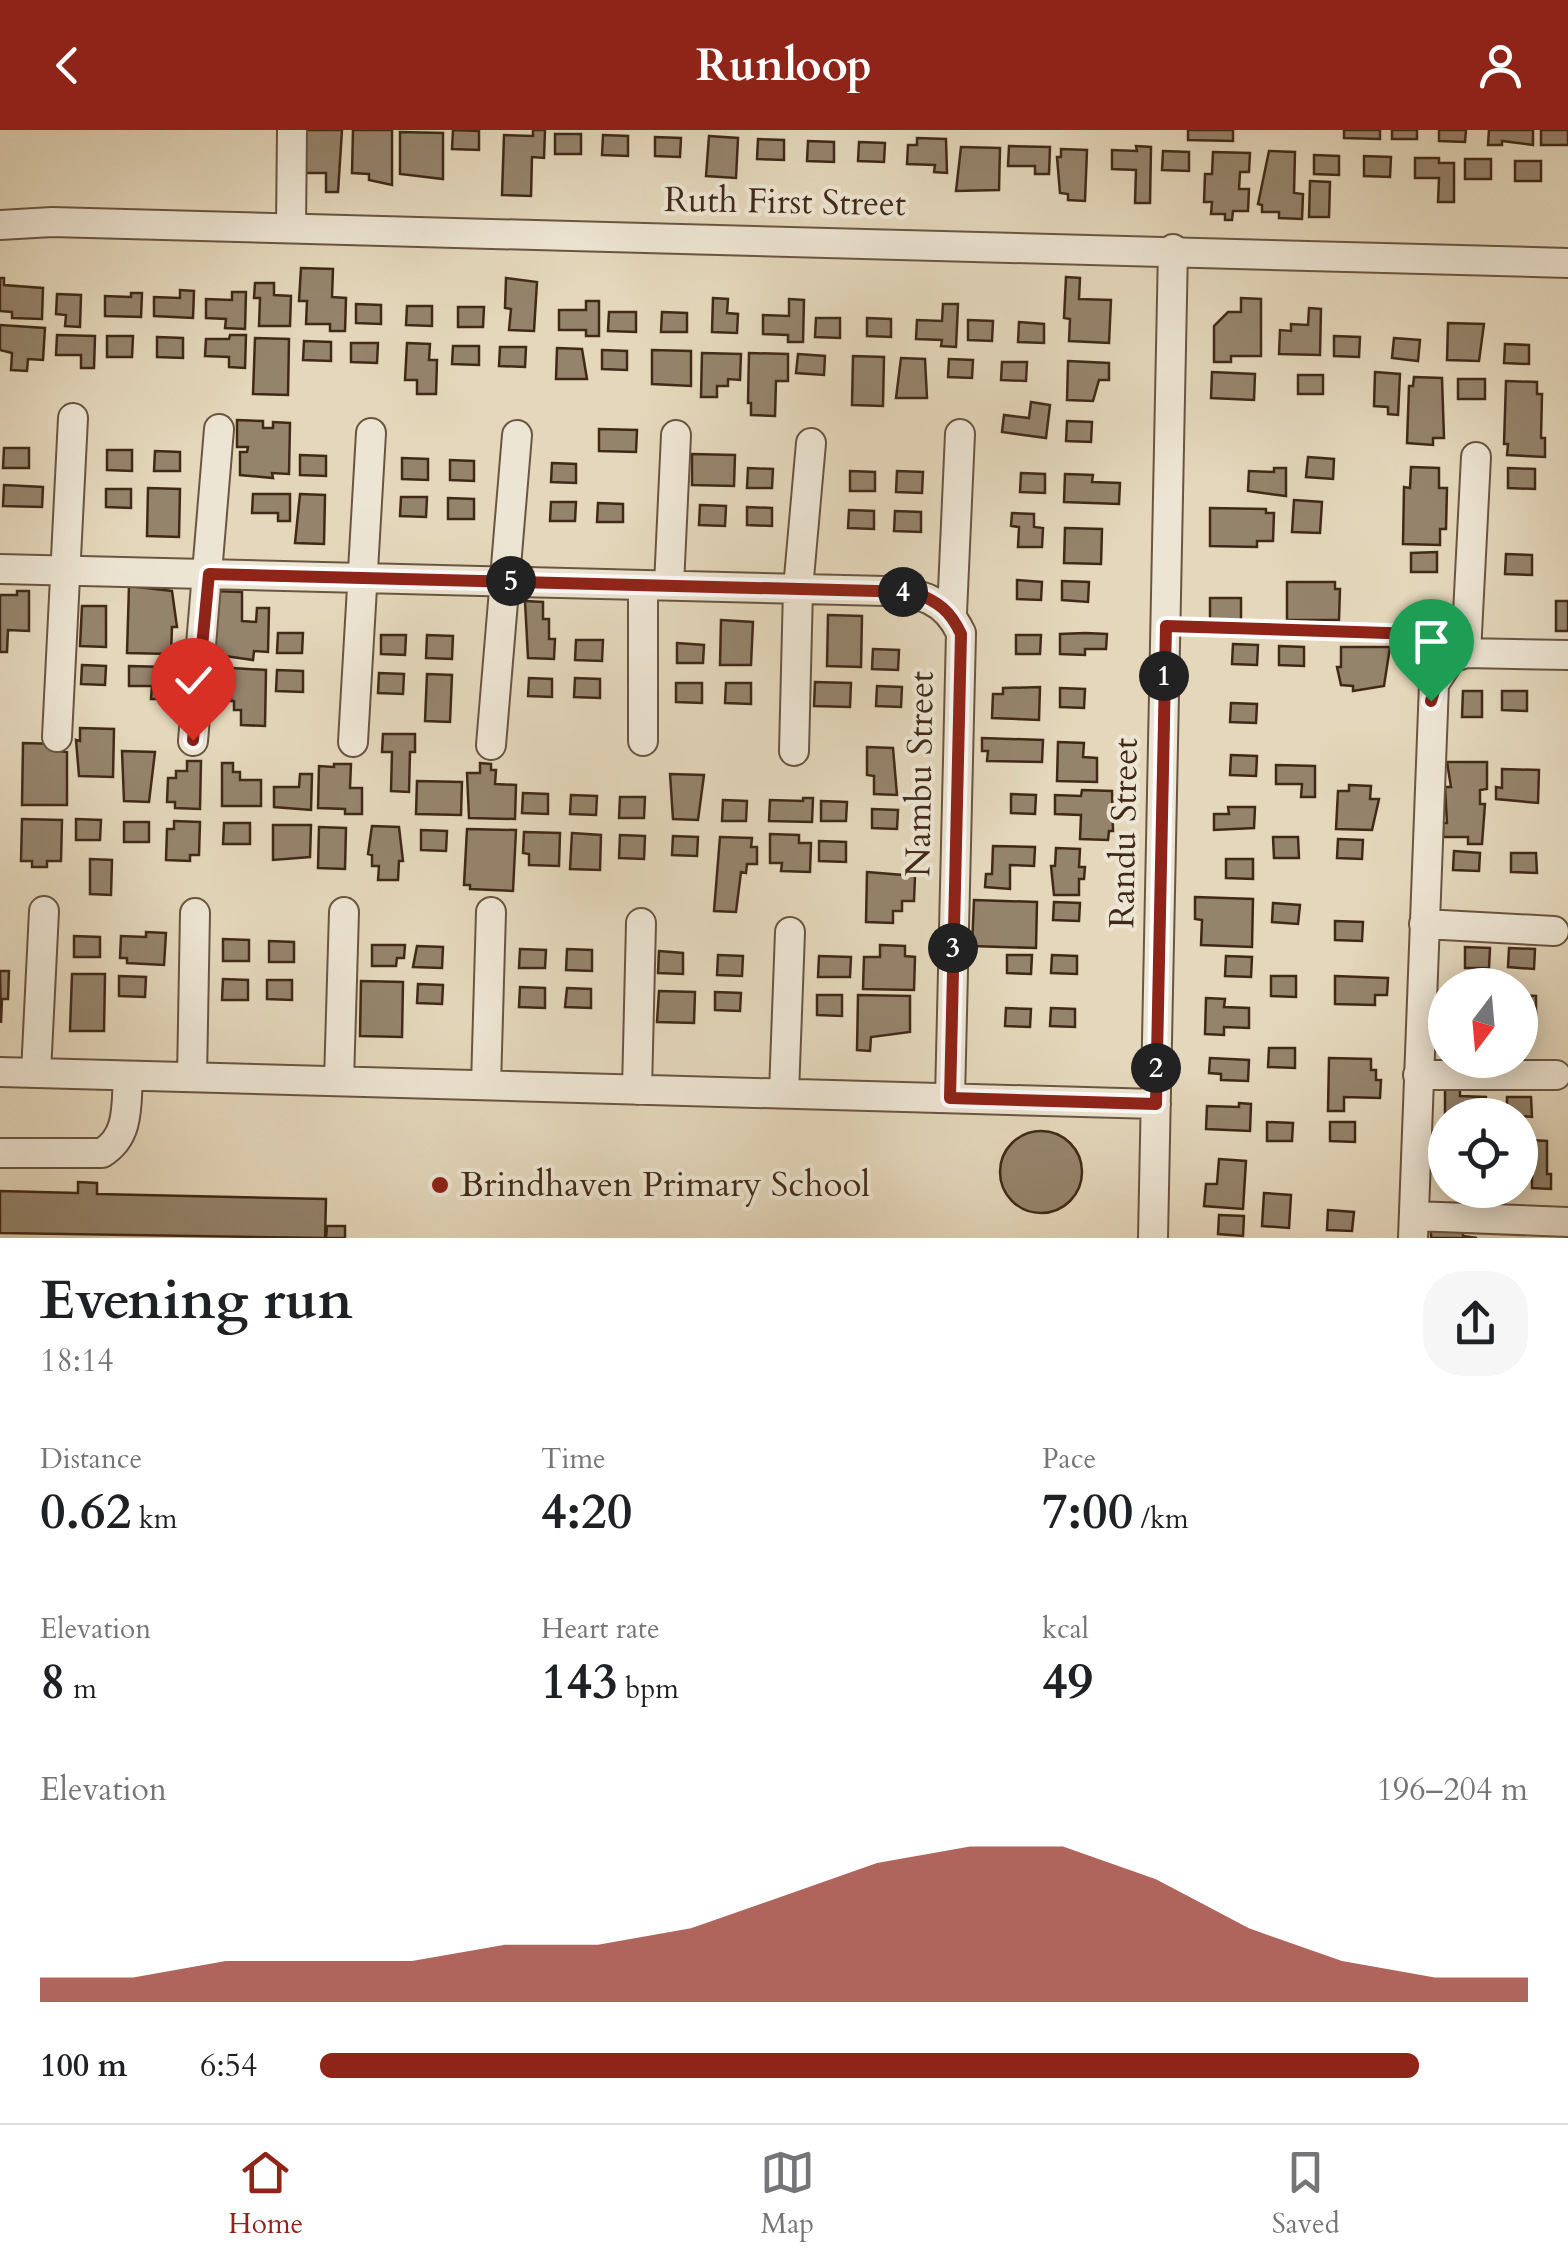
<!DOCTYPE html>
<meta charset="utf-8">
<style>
body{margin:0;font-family:Cardo,serif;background:#f6f6f6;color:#202124;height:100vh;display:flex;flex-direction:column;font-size:38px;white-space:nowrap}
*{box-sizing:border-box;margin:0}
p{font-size:32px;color:#757577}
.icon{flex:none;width:55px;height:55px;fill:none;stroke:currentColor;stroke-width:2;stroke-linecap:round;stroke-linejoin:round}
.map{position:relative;height:1108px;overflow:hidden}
.details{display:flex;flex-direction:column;background:#fff;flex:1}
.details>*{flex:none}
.needle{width:65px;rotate:196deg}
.fabs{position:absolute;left:1428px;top:838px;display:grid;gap:20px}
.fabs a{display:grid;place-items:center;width:110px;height:110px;border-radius:50%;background:#fff;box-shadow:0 5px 25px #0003;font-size:50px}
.pin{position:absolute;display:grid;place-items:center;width:85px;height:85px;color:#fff;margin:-102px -42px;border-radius:50% 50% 50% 0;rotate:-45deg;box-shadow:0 0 10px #0007}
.pin .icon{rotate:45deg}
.km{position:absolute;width:50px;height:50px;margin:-25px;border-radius:50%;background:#222;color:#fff;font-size:28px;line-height:50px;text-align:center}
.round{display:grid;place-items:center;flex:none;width:105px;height:105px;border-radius:40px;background:#f6f6f6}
.headline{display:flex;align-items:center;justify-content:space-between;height:170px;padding:0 40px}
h1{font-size:55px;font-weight:700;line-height:75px}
.stats{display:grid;grid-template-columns:repeat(3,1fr);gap:15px;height:170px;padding:10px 40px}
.stats div{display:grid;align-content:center}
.stats b{font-size:50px;font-weight:700}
.stats small{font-size:28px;font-weight:400}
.stats p{font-size:28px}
.chart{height:280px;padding:20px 40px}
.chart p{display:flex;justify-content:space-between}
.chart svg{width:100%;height:180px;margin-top:10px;fill:#8f2418;opacity:.7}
ul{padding:0 40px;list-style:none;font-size:32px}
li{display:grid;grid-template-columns:160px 120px 1fr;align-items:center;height:75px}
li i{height:25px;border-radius:12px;background:#8f2418}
header{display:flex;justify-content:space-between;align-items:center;height:130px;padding:0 40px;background:#8f2418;color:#fff;font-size:45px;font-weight:700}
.dock{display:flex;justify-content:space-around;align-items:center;height:140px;border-top:2px solid #e0e0e0;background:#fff;font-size:28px;color:#757577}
.dock a{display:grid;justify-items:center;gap:5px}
.dock .current{color:#8f2418}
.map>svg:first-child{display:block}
.building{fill:#95846c;stroke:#402a17;stroke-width:2.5}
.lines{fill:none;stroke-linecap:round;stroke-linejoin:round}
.minor-casing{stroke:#695540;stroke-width:32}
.path{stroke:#402a17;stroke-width:5;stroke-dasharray:8 5;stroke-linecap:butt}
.minor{stroke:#ede5d3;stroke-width:28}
.route-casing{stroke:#fff;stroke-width:20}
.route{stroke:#8f2418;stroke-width:12}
.poi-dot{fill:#8f2418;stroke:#ede5d3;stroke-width:4}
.labels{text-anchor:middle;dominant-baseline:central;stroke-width:8;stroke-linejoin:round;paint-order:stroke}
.street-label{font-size:35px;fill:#402a17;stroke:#ede5d3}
.poi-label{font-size:35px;fill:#402a17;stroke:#ede5d3;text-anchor:start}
</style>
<header><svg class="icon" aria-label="back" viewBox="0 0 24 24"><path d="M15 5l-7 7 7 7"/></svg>Runloop<svg class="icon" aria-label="person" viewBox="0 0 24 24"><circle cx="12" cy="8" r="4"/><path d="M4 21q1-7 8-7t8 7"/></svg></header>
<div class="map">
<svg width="1568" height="1108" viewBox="0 0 1568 1108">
<rect width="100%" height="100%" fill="#e4d7bb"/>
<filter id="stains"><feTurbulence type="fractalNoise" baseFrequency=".002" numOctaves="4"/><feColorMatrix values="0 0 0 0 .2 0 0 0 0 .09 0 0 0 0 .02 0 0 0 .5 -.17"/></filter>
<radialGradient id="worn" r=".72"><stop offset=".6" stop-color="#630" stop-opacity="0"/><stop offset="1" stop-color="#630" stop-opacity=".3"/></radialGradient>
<!-- building -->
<path class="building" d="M305,0H342L338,62H326V43H304Z
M353,0H392V55L369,50V44L352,43Z
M453,0L479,1V20L452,19Z
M533,0H545L544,28L532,27L531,66L502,65L504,5L533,6Z
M1188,0H1233V11L1188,10Z
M1344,0H1380V9L1344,8Z
M1392,0H1417V9H1392Z
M1439,0H1466L1465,12L1439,11Z
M1489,0H1533V15L1502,11V15H1488Z
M1541,0H1568V15H1541Z
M400,2L443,3V49L400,44Z
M555,4H581V24H555Z
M603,5L628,6V26L602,25Z
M709,6L738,8L736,48L706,46Z
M655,7L681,8L680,27L655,26Z
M917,8L946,9L947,43L934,42L935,35L907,34L908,15H917Z
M758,9L784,10V30L757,29Z
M808,11L834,12V32L807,31Z
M859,12L885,13L884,32L858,31Z
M1009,16L1050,17L1049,44H1035V36H1008Z
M1136,16L1151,17L1150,73H1135L1136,40L1112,39V20L1137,21Z
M961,17L1000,18L999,60L956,61Z
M1061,19L1087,20L1085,71L1068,70V64L1060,63L1057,27H1061Z
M1163,21L1189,22V41L1162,40Z
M1269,21L1295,22L1294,63L1303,64L1302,89L1279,88V82H1262V75L1258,74Z
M1213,22L1250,23L1249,42H1240L1239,59H1249L1248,81H1233L1232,90H1225V84H1211L1212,72H1204L1205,44H1212Z
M1314,25L1339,26V45L1314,44Z
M1364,26L1391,27L1390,47L1364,46Z
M1415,28H1439V33H1454V72H1438L1439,48H1415Z
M1465,29H1491V49H1465Z
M1515,31H1541V51H1515Z
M1310,51L1330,52L1329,87H1309Z
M301,138L333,139L332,167L346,168L345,201H330V194H306L307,171H299Z
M1066,147L1080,148L1079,169L1111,170L1109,213L1069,211L1070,189L1064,188Z
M0,148H4V155L43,158L42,189L12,188V182L0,181Z
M506,148L537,152L534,201L509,200L511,179L505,178Z
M255,153H274V165L291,166L290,196H259L260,168H254Z
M180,160L194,161L193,188L154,186V167L180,168Z
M232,162H246L245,199L225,198L226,189L206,188V169L232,170Z
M131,163H142L141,187L105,186V166L131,167Z
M57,164L81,165L80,197L65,196L66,185L56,184Z
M713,168L728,169L727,183L738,184L737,203L712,202Z
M1241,168L1261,169V226H1231V232H1214V196L1228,182H1241Z
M789,169L804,170L803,212H788V205L763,204V185L789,186Z
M586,171H599V206H586V200H559V180H586Z
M356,174L381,175V194L356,193Z
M943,174H958L956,217L941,216L942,210L916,209L917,190L942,191Z
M407,176H432V196L406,195Z
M458,177H484L483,197H458Z
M1309,178L1321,179L1320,225L1279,224L1280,200L1291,201V194L1308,195Z
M609,182H636V202L608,201Z
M662,182L687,183V202H661Z
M816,188H840V208L815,207Z
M867,188L891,189V207L867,206Z
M968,190L993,191L992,211L968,210Z
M1019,192L1044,194V213L1018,212Z
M1448,193L1484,194L1479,231L1447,230Z
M0,195L45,198L43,230L28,229L27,241L11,240L12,223L0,220Z
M57,205L95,206L94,238H81V225H56Z
M230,205H246L245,238L229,237V227L205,226L206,209H229Z
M107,206H133L132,227H107Z
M1334,206L1360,207L1359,227L1334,226Z
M157,207L183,208V228L157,227Z
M255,208L289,209L288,265L253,264Z
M1394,208L1420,210L1418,231L1392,228Z
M304,211L331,212V231L303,230Z
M351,213H378L377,233L351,232Z
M407,213L430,214L429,230H437L436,264H417V250H405Z
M1505,214L1529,215V234L1504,233Z
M453,216H479V235L452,234Z
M500,217H526L525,237L499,236Z
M557,218L582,219L587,249H556Z
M602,220L627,221V240L602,239Z
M652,220L691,221V256L652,254Z
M702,223L741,224L740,250L728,249V256H717V267H701Z
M749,223L788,224V251H776L775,286L751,285V273H748Z
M798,224L825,226L824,245L796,243Z
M853,226L884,227L883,276L852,275Z
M901,228L925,229L927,268H896Z
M949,229L973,230L972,248L948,247Z
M1068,231L1109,233V250H1099L1093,271L1067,270Z
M1002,232H1027L1026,251L1001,250Z
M1212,242L1255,244L1254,270L1211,268Z
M1375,242L1400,244L1398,285L1388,284V277L1374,276Z
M1298,245H1323V264H1298Z
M1414,247L1442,248L1444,308H1433V315L1407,313L1409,256H1413Z
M1458,249H1485V269H1458Z
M1506,251L1537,252V264H1542L1541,308H1545V327L1507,325L1508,314H1504Z
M1031,272L1050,275L1046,308L1002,302L1004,285L1029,288Z
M237,290L263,291V298H273V292L290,293L289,344L272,343L273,348L240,345V322H247L248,317H237Z
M1067,291L1092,292L1091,312L1066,311Z
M599,299L637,300L636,322L599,321Z
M4,318H29V338H3Z
M107,320H132V341L107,340Z
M155,321L180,322V341H154Z
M692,324L735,325L734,356L692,355Z
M300,325L326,326V346L300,345Z
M1308,327L1334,329L1333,349L1306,347Z
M402,328L428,329V350L402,349Z
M450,330L474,331V351L450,350Z
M552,333L576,334V353L551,352Z
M1411,337L1439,338V358H1447L1446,399H1440V415L1403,414L1404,357L1410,358Z
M748,338L773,339L772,358H747Z
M1274,338H1286V366L1248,361L1249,341L1274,342Z
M1508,338L1535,339V359L1508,358Z
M850,341L875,342V361H850Z
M897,341L923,342L922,363L896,362Z
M1021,343L1045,344V363L1020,362Z
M1065,344L1093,345L1092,352L1120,353L1119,374L1064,372Z
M4,355L43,357L42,377L3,376Z
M148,358L180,359L179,407L147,406Z
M106,359H131V378L106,377Z
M253,364H290V391H278V383H252Z
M300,364L325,365L324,414L295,413Z
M401,367H427L426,387L400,386Z
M448,368L474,369V389H448Z
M1294,370L1322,372L1320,403L1292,402Z
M551,372H576L575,391H550Z
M598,373L623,374V392H597Z
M700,375L726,376L725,396L699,395Z
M747,377L772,378V396L747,395Z
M1210,378L1266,379V383H1274L1273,411H1257V417L1210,416Z
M849,380L874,381V399L848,398Z
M895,381L921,382V402L894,401Z
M1012,383L1034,384V397L1043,398L1042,417H1018L1019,397L1011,396Z
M1065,398L1102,399L1101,434L1064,433Z
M1437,422V442H1411V423Z
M1506,424L1532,425V445L1505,444Z
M1017,450L1042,452L1041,470L1017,469Z
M1062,451L1089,452L1088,472L1062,470Z
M1287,452H1335V459H1340L1339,490H1287Z
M129,456L172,461L177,497H172L171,524L127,523Z
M17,461H29V501L8,500L7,522H0V465H17Z
M213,461L242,462V491L256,492L257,478H269L268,522L254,521L253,530L211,524Z
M1210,468H1241V490H1210Z
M525,471L543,472V489H549V509H555L554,529L528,528Z
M1556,471H1568V501H1556Z
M82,476H106V517L80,516Z
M828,485L862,486L861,537L827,536Z
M721,490L753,492L751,535H720Z
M278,503H303L302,523H277Z
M1085,503L1107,504L1106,519H1085V525L1060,524V504Z
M381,505H406L405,525L381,524Z
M427,505L453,506L452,529L426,528Z
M1016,505H1041L1040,524H1016Z
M576,510H603L602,531L575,530Z
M677,513L704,515L703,533H677Z
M1233,514L1258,515L1257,535L1232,534Z
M1279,516L1304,517V536L1279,535Z
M1341,517H1390L1384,556L1353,561V556L1341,555L1337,537H1341Z
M873,519L899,520L898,540L872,539Z
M82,535L106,536L105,555L81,554Z
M129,536L167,537V569H151L152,556H129Z
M232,538L266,540L265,596L241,595V580H234V571H231Z
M277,540L303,541V562L276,561Z
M379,543L404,544L403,564L378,563Z
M427,544L452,545L450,592L425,591Z
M529,548L552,549V567L528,566Z
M575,548L600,549V568L574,567Z
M815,552L851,553L850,577L814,576Z
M676,553H702V573L676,572Z
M726,553H751V574L725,573Z
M877,556L902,557L901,577L876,576Z
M1040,557L1039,590L992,588L993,564H1003V558Z
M1060,558L1085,559L1084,578L1060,577Z
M1463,561H1482V587H1462Z
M1502,561H1527V581L1502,580Z
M1231,573L1257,574L1256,593L1230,592Z
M80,598L114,599L113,647L79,646L76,610L80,611Z
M383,604H415V622H410L409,662L391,661L392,622H382Z
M982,608L1043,610L1042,632L987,631L988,621H982Z
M1058,612L1084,613L1083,627L1097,628V652L1057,651Z
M23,613L58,614V621L67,622V675H22Z
M867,617L893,618L897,665L874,664V646L867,645Z
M122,621L155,622L149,672L124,671Z
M1231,625L1257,626L1256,646L1230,645Z
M187,631H201L200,679L175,678V672H167L168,648H176V641H187Z
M1447,632H1487V659L1480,660V674H1485L1482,714H1468V707H1443V693H1447L1445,657H1451Z
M222,633H233V642H240V650H261V676H222Z
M480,633L491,634V640H496L495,654L516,655L515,689L469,688L467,643H480Z
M334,634H351L350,658H362V684H345V679L318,678L319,636L334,637Z
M1276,635L1315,636V667H1301L1302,654H1276Z
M1502,639L1539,640L1538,673L1496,669V657L1502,658Z
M300,644H312L311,680L274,677V657H299Z
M670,644L704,645L698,690L673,689Z
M417,651L462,652L461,685L416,684Z
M1349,655L1371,656L1370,669H1379L1372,700L1336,699L1338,661H1349Z
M1082,660L1112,661L1113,701H1109L1108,710L1080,709L1081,685L1055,684V665L1081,666Z
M523,663L548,664V684L522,683Z
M1011,664L1036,665L1035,684L1011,683Z
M571,665L597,666L596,685L570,684Z
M620,667H645L644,688H619Z
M803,668H813L812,692L769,691L770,670L803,671Z
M723,670L747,671L746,691H722Z
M821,671L847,672L846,691H821Z
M1228,677H1255L1254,698L1214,700V684H1229Z
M872,679L898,680L897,699L872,698Z
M22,689L62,690L61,731H47V737H32V731H21Z
M76,689L101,690L100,710H76Z
M174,691L200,692L199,725H190V731L166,730L167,699H174Z
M124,692H149V712H124Z
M224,693H250V714H223Z
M273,695H311L310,727L273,730Z
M372,696L399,697L403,731H399L398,750H378L379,736H372V725L368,724Z
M319,697L346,698L345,739L318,738Z
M467,699L516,700L513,761L470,759V755H464Z
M421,700L447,701L446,721L421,720Z
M524,702L560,703L559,736L529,735V724L523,723Z
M572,703L601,705L600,740L570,739Z
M770,704L799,705V713H811L810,742L781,741L782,733H770Z
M620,705L645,706L644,729L619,728Z
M673,706L698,707L697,726L672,725Z
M720,707L752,708L751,717H757V734H747L746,743L741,742L736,782L714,781Z
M1273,707H1298L1299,728H1274Z
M1338,709L1363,710L1362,729L1337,728Z
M819,711L846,712V732L819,731Z
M993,716L1035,717L1034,736L1010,735V759L985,757L986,744H992Z
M1056,718L1080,719L1079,737H1085L1084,749H1079V765H1054L1051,736H1055Z
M1454,721L1480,723L1479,741L1453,740Z
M1511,723H1536L1537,743L1511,742Z
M90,729L112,730L111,765L90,764Z
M1226,729H1253V749L1226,748Z
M867,742L915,746L914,771H902V781H893V793L866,792Z
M1195,767L1253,769L1252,817L1201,815L1202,790L1195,789Z
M974,770L1037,772L1036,818L972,816Z
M1054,772L1080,773L1079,791L1053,790Z
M1273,773L1300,775L1298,794L1272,792Z
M1335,791L1363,792L1362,811L1335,810Z
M146,802L166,803L164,835L127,833V828H120L121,806L146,807Z
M74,806L100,807V827H74Z
M223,809L249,810V831H223Z
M269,811L294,812V832H269Z
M372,815H405L404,828H397L396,836H372Z
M880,815L905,816V826L915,827L914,860L863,859L864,827H880Z
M417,816L443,817L442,838L413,837Z
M1465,817L1490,818L1489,838H1465Z
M1509,818L1535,819L1534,839L1508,837Z
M520,819L546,820L545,838H519Z
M567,819L592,820V841L566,840Z
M659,821L683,823V844L658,843Z
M718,825L743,826L742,846L717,845Z
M1007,825H1032L1031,844L1007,843Z
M1052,825L1077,826V844L1051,843Z
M819,826L851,827L850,847H818Z
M1226,826L1252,827L1251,847L1225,846Z
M0,841H9L8,869H2L1,893Z
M72,844H105L104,901H70Z
M119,846L146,847L145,867L119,866Z
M1271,846H1296V867L1271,866Z
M1335,846L1388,848L1387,865H1375V875L1335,874Z
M223,849L248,850V870H222Z
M267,850H292V870L267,869Z
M361,851L403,852L402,907L360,906Z
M418,854L443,855L442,874L417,873Z
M520,857L545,858V878L519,877Z
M567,858L591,859V878L565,877Z
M659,861L695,862L694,893L657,892Z
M715,862L741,863L740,881L715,880Z
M817,865H842V886L817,885Z
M858,865L910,866V902L871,907L870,921L857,920Z
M1520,865L1536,866V885H1520Z
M1206,868L1225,869L1224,877L1249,878V898L1224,897V905L1205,904Z
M1006,878L1031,879L1030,897L1005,896Z
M1051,878L1075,879V897L1050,896Z
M1269,918H1295V938L1268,937Z
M1210,928L1249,930L1248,951L1221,950V944L1209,943Z
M1329,928L1371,929V940H1376V950H1381L1380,968L1344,967V981H1328Z
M1445,959H1460V966L1486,967V985H1445V990Z
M1507,967H1531L1532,987L1507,985Z
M1239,973L1251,974L1250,1001L1206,999L1207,976L1239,977Z
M1267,992L1293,993L1292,1011H1267Z
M1330,992H1355V1012L1330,1011Z
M1000 1042a41 41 0 1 1 82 0a41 41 0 1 1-82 0Z
M1531,1010L1547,1011V1044H1551V1059L1532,1058V1044H1520V1016H1531Z
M1219,1029L1246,1031L1243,1079L1204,1076L1206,1054H1217Z
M78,1052L97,1053V1064L326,1069L325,1108L0,1103V1061L78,1063Z
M1264,1063L1291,1065L1289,1098L1262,1096Z
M1328,1080L1354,1082L1352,1101L1327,1100Z
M1219,1085L1244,1086L1243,1106L1218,1104Z
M327,1096H345V1108H326Z
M1431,1099L1463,1100V1106L1477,1108H1431Z"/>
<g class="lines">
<defs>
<path id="minor" d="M0,95L52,92L1568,133
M291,98L292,0
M0,439L885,461C921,463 945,469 961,503L950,968
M669,455L676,305
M952,483L960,304
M1466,523L1476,327
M57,607L73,288
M193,611L219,299
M643,611V455
M353,612L371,303
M491,615L517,305
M794,621L798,459L811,313
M1424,794L1554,801
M0,942L1156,974
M36,943L44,781
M1418,945H1556
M192,947L195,783
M339,951L344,782
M486,955L491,782
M637,960L641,793
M784,963L790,802
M0,1023H102C130,1006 126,975 128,946
M1414,1086L1568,1092
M1153,1108L1173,119
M1413,1108L1434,554L1451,528L1466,523L1568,525"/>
</defs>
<!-- minor casing -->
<use href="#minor" class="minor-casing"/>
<!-- path -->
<path class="path" d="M1188,497L1418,504L1430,513"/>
<!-- minor -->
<use href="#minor" class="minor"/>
</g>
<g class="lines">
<defs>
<path id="route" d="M193,610L209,444L914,462C938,472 950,480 961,504L950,968L1156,974L1166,496L1418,504L1451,528L1441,539L1431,571"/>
</defs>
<!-- route casing -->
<use href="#route" class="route-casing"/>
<!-- route -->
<use href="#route" class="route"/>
</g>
<!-- markers -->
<circle class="poi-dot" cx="440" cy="1055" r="10"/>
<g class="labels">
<!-- street labels -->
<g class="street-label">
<text transform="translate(785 72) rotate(1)">Ruth First Street</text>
<text transform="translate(920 644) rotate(-89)">Nambu Street</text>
<text transform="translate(1124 703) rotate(-89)">Randu Street</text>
</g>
<!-- poi labels -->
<g class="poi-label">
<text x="460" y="1055">Brindhaven Primary School</text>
</g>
</g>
<rect width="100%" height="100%" filter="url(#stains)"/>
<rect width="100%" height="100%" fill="url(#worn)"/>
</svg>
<div class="fabs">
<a><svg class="needle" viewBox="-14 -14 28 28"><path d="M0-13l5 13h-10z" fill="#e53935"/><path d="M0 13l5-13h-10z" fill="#757577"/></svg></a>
<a><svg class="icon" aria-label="locate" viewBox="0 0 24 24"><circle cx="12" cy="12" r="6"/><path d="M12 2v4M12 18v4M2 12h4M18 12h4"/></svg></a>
</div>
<div class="pin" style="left:1431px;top:571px;background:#1e9e55"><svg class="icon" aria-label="arrive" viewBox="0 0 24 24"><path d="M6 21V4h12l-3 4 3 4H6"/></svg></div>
<div class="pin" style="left:193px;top:610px;background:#d93025"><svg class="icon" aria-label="check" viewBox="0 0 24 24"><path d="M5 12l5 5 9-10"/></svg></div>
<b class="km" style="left:1164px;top:546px">1</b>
<b class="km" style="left:1156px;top:938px">2</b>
<b class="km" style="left:953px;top:818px">3</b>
<b class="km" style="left:903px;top:462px">4</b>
<b class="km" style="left:511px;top:451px">5</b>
</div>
<section class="details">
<div class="headline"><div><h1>Evening run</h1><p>18:14</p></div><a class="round"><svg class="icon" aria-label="share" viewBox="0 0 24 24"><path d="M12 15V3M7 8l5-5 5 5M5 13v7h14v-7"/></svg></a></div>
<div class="stats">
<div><p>Distance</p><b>0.62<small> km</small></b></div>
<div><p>Time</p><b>4:20</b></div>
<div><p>Pace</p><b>7:00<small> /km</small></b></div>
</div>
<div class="stats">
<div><p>Elevation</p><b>8<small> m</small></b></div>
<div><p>Heart rate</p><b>143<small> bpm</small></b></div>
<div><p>kcal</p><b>49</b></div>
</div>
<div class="chart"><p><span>Elevation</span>196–204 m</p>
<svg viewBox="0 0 160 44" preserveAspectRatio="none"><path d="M0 44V38L10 38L20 34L30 34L40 34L50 30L60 30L70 26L80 18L90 10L100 6L110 6L120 14L130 26L140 34L150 38L160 38V44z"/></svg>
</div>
<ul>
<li><b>100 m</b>6:54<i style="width:91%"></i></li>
</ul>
</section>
<nav class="dock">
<a class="current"><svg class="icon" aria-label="home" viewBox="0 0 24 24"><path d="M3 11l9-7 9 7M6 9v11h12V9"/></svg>Home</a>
<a><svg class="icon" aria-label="map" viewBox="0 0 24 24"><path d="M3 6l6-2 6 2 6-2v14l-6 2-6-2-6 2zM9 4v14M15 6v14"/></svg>Map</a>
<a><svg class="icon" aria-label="saved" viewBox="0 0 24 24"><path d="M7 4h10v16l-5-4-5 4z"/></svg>Saved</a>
</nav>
